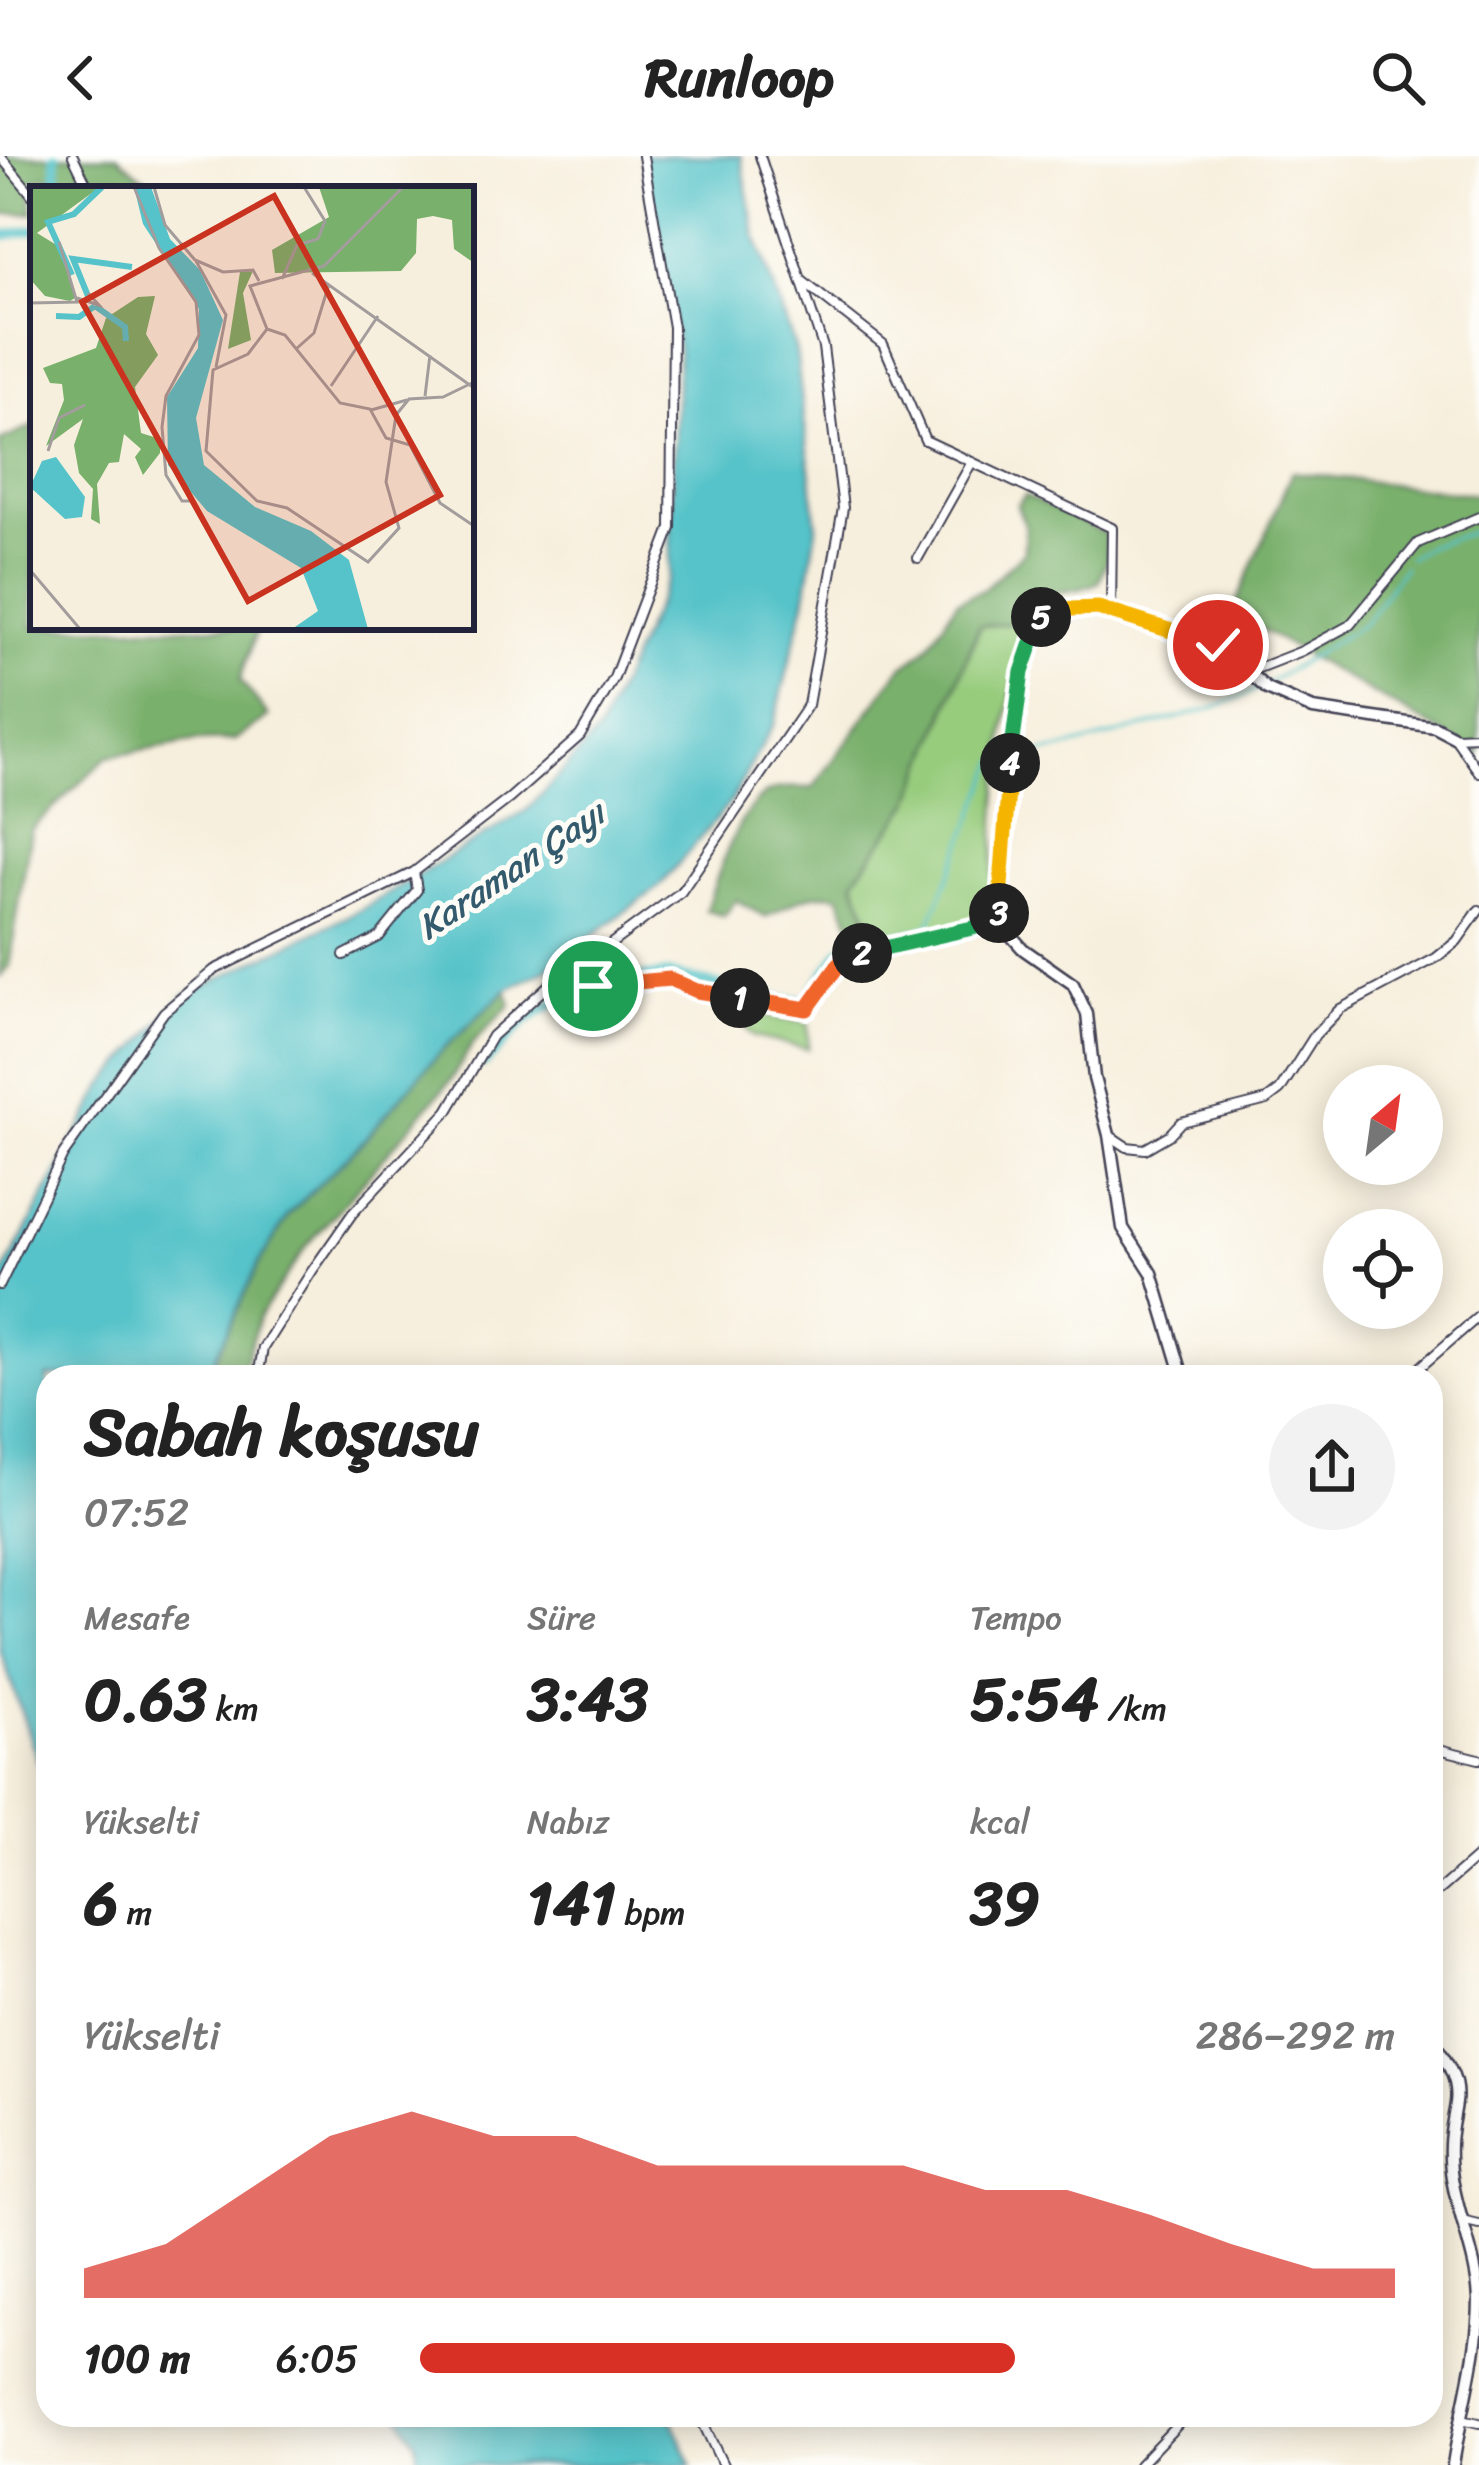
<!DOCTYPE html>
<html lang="tr">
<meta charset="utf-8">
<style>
body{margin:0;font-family:Sriracha,sans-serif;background:#f2f2f2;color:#222;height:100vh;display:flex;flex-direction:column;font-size:45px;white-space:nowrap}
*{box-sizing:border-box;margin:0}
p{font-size:39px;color:#767676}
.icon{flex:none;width:66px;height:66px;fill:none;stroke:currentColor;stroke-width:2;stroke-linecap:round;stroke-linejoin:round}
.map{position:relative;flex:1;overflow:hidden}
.details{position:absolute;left:36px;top:1209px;width:1407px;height:1062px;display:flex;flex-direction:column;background:#fff;border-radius:36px;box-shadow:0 6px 30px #0003}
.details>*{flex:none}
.needle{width:78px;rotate:29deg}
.buttons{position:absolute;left:1323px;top:909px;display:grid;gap:24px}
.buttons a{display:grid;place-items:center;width:120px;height:120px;border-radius:50%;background:#fff;box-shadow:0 6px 30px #0003;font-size:60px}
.pin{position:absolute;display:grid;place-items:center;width:102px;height:102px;color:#fff;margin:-51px;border:6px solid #fff;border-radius:50%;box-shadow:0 3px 12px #0007}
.km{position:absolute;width:60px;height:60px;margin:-30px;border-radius:50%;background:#222;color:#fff;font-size:33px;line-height:60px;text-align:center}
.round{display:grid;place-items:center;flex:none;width:126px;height:126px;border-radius:63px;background:#f2f2f2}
.head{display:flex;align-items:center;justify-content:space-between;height:204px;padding:0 48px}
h1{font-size:66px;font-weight:800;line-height:90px}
.stats{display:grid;grid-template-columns:repeat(3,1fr);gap:18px;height:204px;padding:12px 48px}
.stats div{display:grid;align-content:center}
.stats b{font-size:60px;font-weight:800}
.stats small{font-size:33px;font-weight:400}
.stats p{font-size:33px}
.chart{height:336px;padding:24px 48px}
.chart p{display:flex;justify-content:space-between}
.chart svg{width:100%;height:216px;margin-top:12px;fill:#d93025;opacity:.7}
ul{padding:0 48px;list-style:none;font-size:39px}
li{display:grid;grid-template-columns:192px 144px 1fr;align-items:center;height:90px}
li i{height:30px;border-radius:15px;background:#d93025}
header{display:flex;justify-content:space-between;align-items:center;height:156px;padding:0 48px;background:#fff;font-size:54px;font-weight:800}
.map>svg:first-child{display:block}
.green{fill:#97cc7d;stroke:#5c775c;stroke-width:3}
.forest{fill:#79b06c;stroke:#4e6954;stroke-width:3}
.water{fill:#55c3c9;stroke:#3c7282;stroke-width:3}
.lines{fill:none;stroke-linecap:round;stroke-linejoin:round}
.stream{stroke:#55c3c9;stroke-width:3}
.canal{stroke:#55c3c9;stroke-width:10}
.street-casing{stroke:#424153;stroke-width:12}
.secondary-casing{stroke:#424153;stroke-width:15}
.street{stroke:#fff;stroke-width:8}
.secondary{stroke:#fff;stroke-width:10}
.split-1-casing{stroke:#fff;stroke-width:24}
.split-2-casing{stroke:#fff;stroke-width:24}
.split-3-casing{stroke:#fff;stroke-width:24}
.split-4-casing{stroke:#fff;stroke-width:24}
.split-5-casing{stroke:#fff;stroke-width:24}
.split-6-casing{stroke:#fff;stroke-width:24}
.split-7-casing{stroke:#fff;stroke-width:24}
.split-1{stroke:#f0652b;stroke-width:15}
.split-2{stroke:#f0652b;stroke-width:15}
.split-3{stroke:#22a559;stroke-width:15}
.split-4{stroke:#f5b400;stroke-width:15}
.split-5{stroke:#22a559;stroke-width:15}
.split-6{stroke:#f5b400;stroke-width:15}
.split-7{stroke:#22a559;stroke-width:15}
.labels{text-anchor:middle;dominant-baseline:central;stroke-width:10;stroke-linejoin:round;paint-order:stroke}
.water-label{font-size:36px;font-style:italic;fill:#345a6d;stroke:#fdfcf7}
.inset-river{fill:none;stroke:#55c3c9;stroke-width:6}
.inset-road{fill:none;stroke:#a29d9c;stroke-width:3}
.view{fill:#c8321e;fill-opacity:0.15;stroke:#c8321e;stroke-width:6}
.inset-edge{fill:none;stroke:#22223b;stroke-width:6}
</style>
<header><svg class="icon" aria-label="back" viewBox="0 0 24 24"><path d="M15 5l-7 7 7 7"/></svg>Runloop<svg class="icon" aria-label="search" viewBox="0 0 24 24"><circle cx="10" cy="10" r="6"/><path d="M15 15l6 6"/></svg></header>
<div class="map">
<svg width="1479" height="2309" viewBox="0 0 1479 2309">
<rect width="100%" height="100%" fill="#fdfcf7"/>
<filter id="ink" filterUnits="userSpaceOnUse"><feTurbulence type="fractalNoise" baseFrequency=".00833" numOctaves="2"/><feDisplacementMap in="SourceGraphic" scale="24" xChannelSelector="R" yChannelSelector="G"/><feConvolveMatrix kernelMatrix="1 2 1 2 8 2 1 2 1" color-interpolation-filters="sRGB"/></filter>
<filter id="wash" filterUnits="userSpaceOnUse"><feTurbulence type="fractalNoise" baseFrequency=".004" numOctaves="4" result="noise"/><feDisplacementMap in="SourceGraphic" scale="48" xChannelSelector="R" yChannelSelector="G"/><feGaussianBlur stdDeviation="2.7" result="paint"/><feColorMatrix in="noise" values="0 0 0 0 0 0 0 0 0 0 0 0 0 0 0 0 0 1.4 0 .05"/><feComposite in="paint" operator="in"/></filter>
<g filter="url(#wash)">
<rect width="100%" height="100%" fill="#f7efdd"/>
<!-- green -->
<path class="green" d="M1031,466C997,563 996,660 991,762L880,789L854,724L910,647L980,470Z
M729,855L808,867V893L754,881Z"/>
<!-- forest -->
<path class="forest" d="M0,0H117L158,33H60L46,20L30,26L33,57L0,58Z
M33,270V471H258L240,524L269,561L235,584L197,585L107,601L31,674L9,811L0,821V285Z
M1292,316L1479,339V598L1232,457Z
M1025,339L1106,378L1107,404L1099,426C1072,440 1056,431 1032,444L1031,466L979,470L910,647L854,724L874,777L856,780L839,740C809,732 792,749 765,761L736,744L724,760L706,754C717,722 736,656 766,638C780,629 798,632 813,632L900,513L929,490L957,445L983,434L1024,396L1025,370L1017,349Z
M506,834L511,849L473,887L451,924L306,1091L259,1161L241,1221H206L259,1107L289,1058L358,990L444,892Z"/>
<!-- water -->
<path class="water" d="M641,0H741L756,80L796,195L817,371L805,446L774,568L730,647L660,730L546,814L506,834L444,892L358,990L289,1058L259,1107L206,1221H48V1634L0,1494V1124L104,929L185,839L362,753L528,653L598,576L669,421L678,195Z
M400,2259H670L692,2309H418L416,2287Z"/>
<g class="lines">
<!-- stream -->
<path class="stream" d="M1409,402L1428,390L1479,374
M1268,527L1365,467L1404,410
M1019,600L1059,594L1214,552L1258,533
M927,774L996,606L1002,605"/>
<!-- canal -->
<path class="canal" d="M55,0L58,33
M0,80L33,74
M602,825L670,819L782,844L806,845L841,794L927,774
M484,907L524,866L583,828"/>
</g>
</g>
<g filter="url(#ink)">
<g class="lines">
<defs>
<path id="street" d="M0,0L33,40
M73,0L89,33
M760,0L801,124L883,188L925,284L1112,372L1111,456
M918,402L972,306
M1251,515L1302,495L1350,469L1418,387L1479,361
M1454,581L1479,616
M1455,581L1479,580
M344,799L379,781L417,734L414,716
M576,820L589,804L681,736L808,549L843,352L823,191L801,124
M1109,979L1127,991L1145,993L1169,979L1181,966L1267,944L1280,934L1315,879L1340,853L1436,802L1457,785L1479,754
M0,1129L63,999L164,856L214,814L414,716L510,642L580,580L614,522L671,372L673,171L643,0
M258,1221L263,1192L312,1115L352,1058L448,955L492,880L550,828L576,820L601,831L671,823L697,835L807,853L845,800L999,766
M1409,1221L1479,1160
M1431,1591L1479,1603
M1431,1741L1479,1699
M1462,2065L1479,2069
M699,2259L723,2309
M1462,2263L1479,2267
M1139,2309L1187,2259"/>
<path id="secondary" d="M1183,1221L1152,1117L1123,1072L1109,979L1094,922L1087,858L1073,828L1023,793L999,766L1006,635L1022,516L1043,454L1098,452L1218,489L1267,533L1313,553L1435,571L1454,581
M1431,1883C1479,1946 1443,1947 1451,2015C1456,2058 1477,2099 1479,2143C1479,2198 1461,2255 1453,2309"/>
</defs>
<!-- street casing -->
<use href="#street" class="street-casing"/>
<!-- secondary casing -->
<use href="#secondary" class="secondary-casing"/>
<!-- street -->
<use href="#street" class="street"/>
<!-- secondary -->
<use href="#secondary" class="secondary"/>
</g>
</g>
<g class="lines" filter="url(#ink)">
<defs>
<path id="split-1" d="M593,830L670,823L697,835L740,842"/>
<path id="split-2" d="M740,842L807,853L845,800L862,797"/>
<path id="split-3" d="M862,797L999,766V757"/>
<path id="split-4" d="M999,757L1010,607"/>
<path id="split-5" d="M1010,607L1022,516L1041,461"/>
<path id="split-6" d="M1041,461L1043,454L1098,452L1181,478"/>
<path id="split-7" d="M1181,478L1218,489"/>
</defs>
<!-- split-1 casing -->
<use href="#split-1" class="split-1-casing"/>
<!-- split-2 casing -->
<use href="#split-2" class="split-2-casing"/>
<!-- split-3 casing -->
<use href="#split-3" class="split-3-casing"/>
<!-- split-4 casing -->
<use href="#split-4" class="split-4-casing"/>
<!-- split-5 casing -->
<use href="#split-5" class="split-5-casing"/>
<!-- split-6 casing -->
<use href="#split-6" class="split-6-casing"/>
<!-- split-7 casing -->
<use href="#split-7" class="split-7-casing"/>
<!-- split-1 -->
<use href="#split-1" class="split-1"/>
<!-- split-2 -->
<use href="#split-2" class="split-2"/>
<!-- split-3 -->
<use href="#split-3" class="split-3"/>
<!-- split-4 -->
<use href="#split-4" class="split-4"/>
<!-- split-5 -->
<use href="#split-5" class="split-5"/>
<!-- split-6 -->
<use href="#split-6" class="split-6"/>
<!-- split-7 -->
<use href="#split-7" class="split-7"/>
</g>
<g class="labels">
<!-- water labels -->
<g class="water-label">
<text transform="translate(511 714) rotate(-34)">Karaman Çayı</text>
</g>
</g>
<!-- overview -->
<g transform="translate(30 30)">
<rect width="444" height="444" fill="#f7efdd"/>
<path d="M0,1H70L7,47L33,63L45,112L40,115L15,110L0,93ZM289,1H444V77L424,63L422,34L403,30L387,33L386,67L371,85L245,87L242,64L299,31ZM223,85L213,107L221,154L198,163L210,86ZM125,110L116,148L128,169L105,201L111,247L130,253V267L113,289L105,271L111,263L94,248L89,276L79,277L67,298L70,338L61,333L63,303L49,287L44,259L53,233L16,260L34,214L32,198L20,197L13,182L66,162L76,132L108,111Z" fill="#79b06c"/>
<path d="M104,1H121L140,53L170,84L193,134L166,232L174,279L225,321L281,345L319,374L338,443H262L288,425L271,382L177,325L138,279L137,211L168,162L169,123L113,38ZM26,271L55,311L52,331L35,333L0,301L12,275Z" fill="#55c3c9"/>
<path class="inset-river" d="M42,89L18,36L44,28L72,1M58,110L43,73L102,81M65,120L95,141L96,155M26,130L49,131L65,120"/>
<path class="inset-road" d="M104,1L129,62L166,116L169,149L136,210L132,241L136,289L152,315H163M124,1L135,39L165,74L193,86L223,84L229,95M166,75L196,129L186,181M282,87L444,202M252,93L267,59L288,53L295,35L274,1M47,112L69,119L58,107M0,117L47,116L29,56M237,143L218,168L183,184L176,265L227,315L257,322L338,376L369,342L356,296L366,229L379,213L413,211L444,196M237,143L255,149L310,217L340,223L356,252L380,259L410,317L444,340M237,143L220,100L294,80L373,1M266,163L284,147L299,98M301,200L348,130M395,210L400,169M341,224L377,214M18,265L29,232L55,219M0,384L50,443"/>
<path class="view" d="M244,10L410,309L218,415L52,116Z"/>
<rect width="444" height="444" class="inset-edge"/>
</g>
</svg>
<div class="buttons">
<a><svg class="needle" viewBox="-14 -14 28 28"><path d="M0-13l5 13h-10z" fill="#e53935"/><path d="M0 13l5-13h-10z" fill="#767676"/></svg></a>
<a><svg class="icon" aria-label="locate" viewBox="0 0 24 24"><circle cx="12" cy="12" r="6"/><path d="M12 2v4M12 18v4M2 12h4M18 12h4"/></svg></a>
</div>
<div class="pin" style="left:593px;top:830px;background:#1e9e55"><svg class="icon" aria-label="arrive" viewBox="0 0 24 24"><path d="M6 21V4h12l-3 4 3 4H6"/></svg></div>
<div class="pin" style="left:1218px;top:489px;background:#d93025"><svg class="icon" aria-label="check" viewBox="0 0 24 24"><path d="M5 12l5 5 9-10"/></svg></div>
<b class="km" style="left:740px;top:842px">1</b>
<b class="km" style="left:862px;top:797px">2</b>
<b class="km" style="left:999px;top:757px">3</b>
<b class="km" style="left:1010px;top:607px">4</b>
<b class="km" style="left:1041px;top:461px">5</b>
<section class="details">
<div class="head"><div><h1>Sabah koşusu</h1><p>07:52</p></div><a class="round"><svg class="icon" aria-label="share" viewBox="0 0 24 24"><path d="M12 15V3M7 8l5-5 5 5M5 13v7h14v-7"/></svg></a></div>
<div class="stats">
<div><p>Mesafe</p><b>0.63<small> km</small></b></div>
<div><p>Süre</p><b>3:43</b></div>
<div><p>Tempo</p><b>5:54<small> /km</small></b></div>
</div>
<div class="stats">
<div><p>Yükselti</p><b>6<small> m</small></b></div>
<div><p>Nabız</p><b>141<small> bpm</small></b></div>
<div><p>kcal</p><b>39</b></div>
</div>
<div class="chart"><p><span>Yükselti</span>286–292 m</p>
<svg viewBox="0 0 160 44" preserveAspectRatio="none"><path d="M0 44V38L10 33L20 22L30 11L40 6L50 11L60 11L70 17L80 17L90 17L100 17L110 22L120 22L130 27L140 33L150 38L160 38V44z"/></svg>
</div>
<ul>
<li><b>100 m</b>6:05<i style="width:61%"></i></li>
</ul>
</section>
</div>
